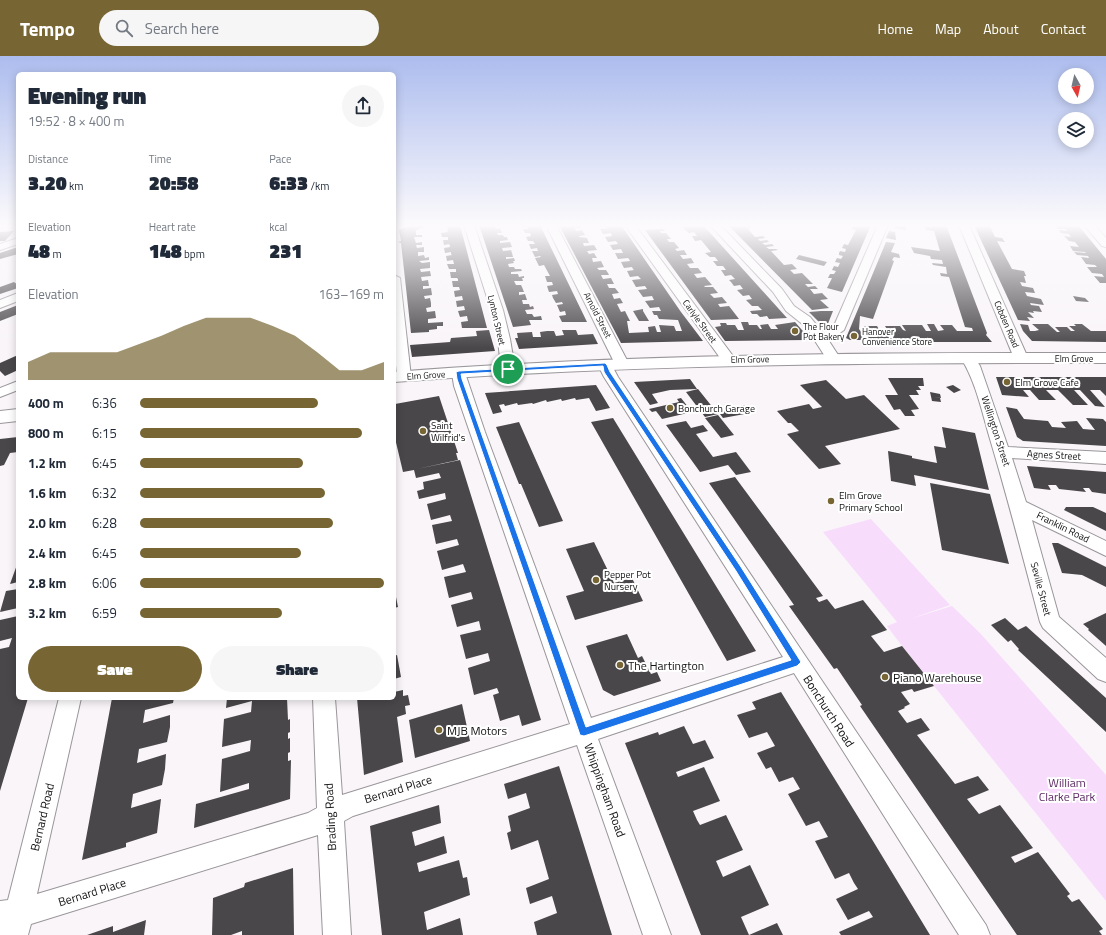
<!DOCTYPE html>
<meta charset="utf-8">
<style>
body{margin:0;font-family:"Titillium Web",sans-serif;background:#f6f6f7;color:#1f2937;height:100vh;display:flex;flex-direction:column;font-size:15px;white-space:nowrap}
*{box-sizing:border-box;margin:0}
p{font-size:13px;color:#747a83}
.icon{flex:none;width:22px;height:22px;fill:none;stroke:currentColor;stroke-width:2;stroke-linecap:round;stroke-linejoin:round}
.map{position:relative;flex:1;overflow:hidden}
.side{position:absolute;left:16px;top:16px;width:380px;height:628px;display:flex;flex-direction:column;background:#fff;border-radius:6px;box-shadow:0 2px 10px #0003}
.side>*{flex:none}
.needle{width:26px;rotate:172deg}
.fabs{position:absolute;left:1058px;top:12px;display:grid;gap:8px}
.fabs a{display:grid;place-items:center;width:36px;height:36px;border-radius:50%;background:#fff;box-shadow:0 2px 10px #0003;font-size:20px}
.pin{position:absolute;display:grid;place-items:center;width:34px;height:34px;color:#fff;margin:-17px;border:2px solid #fff;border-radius:50%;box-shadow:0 1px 4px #0007}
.round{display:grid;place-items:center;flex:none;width:42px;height:42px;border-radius:21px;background:#f6f6f7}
.overview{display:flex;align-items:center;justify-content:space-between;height:68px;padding:0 12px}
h1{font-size:22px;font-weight:800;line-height:30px}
.figures{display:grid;grid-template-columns:repeat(3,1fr);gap:6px;height:68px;padding:4px 12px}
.figures div{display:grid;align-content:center}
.figures b{font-size:20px;font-weight:800}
.figures small{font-size:11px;font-weight:400}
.figures p{font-size:11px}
.chart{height:112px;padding:8px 12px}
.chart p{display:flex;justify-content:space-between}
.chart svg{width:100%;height:72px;margin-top:4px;fill:#776634;opacity:.7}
.cta{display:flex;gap:8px;margin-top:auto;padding:8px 12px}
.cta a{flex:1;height:46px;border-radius:24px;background:#776634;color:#fff;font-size:16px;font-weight:800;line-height:46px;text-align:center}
.cta a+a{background:#f6f6f7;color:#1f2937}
ul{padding:0 12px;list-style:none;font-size:13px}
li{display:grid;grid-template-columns:64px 48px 1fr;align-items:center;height:30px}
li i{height:10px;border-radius:5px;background:#776634}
header{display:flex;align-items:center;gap:24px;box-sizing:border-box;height:56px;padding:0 20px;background:#776634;color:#fff}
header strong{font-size:19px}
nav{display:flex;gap:22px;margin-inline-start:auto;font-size:14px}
.search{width:280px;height:36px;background:#f6f6f7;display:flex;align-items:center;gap:10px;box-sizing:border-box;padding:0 14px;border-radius:22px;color:#747a83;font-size:15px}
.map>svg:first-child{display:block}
.green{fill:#f8dcfc}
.building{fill:#4a474a}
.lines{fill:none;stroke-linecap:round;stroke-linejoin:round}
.street-casing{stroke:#9a969a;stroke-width:2}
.secondary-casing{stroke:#9a969a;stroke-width:2}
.street{fill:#fff;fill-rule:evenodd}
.secondary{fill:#fff;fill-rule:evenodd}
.route{fill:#1a73e8;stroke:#fff;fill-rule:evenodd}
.poi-dot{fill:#776634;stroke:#fff;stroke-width:1.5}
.labels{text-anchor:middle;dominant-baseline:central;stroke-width:4;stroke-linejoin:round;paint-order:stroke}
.far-street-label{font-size:9px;fill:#141315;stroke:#fff}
.far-poi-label{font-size:9px;fill:#141315;stroke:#fff;text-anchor:start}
.poi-label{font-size:10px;fill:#141315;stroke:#fff;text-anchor:start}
.street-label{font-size:10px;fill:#141315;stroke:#fff}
.near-poi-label{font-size:12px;fill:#141315;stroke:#fff;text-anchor:start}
.near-street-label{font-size:12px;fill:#141315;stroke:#fff}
.near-park-label{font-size:12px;fill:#5e2c65;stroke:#fff}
</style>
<header>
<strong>Tempo</strong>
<div class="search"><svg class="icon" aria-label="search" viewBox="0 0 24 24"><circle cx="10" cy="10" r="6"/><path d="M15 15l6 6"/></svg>Search here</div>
<nav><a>Home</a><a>Map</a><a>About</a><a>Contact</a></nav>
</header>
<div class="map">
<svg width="1106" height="879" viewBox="0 0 1106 879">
<rect width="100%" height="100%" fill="#f9f5f9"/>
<!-- green -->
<path class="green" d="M871,463L950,549L910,563L952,550L980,577L1106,719V845L902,590L887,570L897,566L823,476Z"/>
<!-- building -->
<path class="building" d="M410,169H429L414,175H416V179H422V181H414L416,187L422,186V189H416L417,192L424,191V196H418V200L424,199L425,202L429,201V204L419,205L422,207L430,206V212L420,213L421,216L430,215L431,220L421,221L422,225L428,224L429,230H423V233L431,232L432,239L424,240L425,243L430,242L431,247V251L426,252L427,256L435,255L436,262L428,263V267L443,266V270H437V273L429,274V276L411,277L401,187L398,186L401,185L399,174Z
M439,169H460L487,272H462L461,266L468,265L467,260L460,261L458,255L465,254L464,250L457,251L456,245L463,244L462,240L455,241L454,235L460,234L459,231H453L452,225H458V223L457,222H451L450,216H456V213H449L447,208H454L453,204L447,205L446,200L452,199L451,198V196L445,197L444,192L450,191V190L449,188L444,189L443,184H448V181H442L441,177L447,176L448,175L447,170L445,171Z
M479,169H494L496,173L500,172L502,177H497L498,179H503L504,181H507L508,184L500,185V187L510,186L512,191L502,192L503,195L511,194L512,197L513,201H506V203L514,202L515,205H513L514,207L508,208L509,211H514L515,213H521L522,215L511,216V218H518L519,221L524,220V222H522L523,225H514L516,229H521L522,231L524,236H519V239L525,238L527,244H522L523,248H529L530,251L533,250L534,253L525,254L527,258H532L534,261L541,260L542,264H529L531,269L513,271Z
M521,169H540L587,266H562L559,260L566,259L565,255L560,256L557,249L563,248L562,246L556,247L553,242L552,239L558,238L557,235L549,236L547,230L553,229L552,226H547L545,220H550L544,209L539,210L535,202L541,201L540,200L535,201L532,195H538L537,192L531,193L529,188H535L533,185H528L526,181L531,180L530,177H525L523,173H528L527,171H522Z
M559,169H579L581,172H575L576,175L582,174L585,179L579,180V181L587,182L589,187H583L584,190L594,189L597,194L587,195L589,198L594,197L597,202H592L593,206L601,205L604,211L597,212L599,214H606L608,217L609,219H601L603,223L611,222L614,228H607L609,232H615L619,237L612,238L614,243L620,242L623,247L617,248L621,256L625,255L630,265H627L629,277L649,276L648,271L655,270L657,276H661L659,269L674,270L676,275H682L678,264L659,263L657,259H654L652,255H661L659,251L650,252L645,245L654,244L652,240L643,241L638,234L647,233L645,230L636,231L632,224L641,223L638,220L630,221L627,215L634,214L633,213L632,211L624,212L621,206L630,205L629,203L628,202L618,203L615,197H623L621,193L613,194L610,189L618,188L616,185L608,186L605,181L612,180L611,177L603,178L600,173L608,172L607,171H598L597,169H621L681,256L703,285L621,287Z
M687,169H703L787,262L769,263L767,260L760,261L757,258H752L750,255L762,254L758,250H752L746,244L752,243L749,239L743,240L737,234L743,233L740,229L734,230L731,226L729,224L735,223L731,219L725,220L721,214H726L723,210H717L713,205H718L715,201H710L705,197L711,196L701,184L695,185L692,180H697L694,176L689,177L682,171L689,170Z
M728,169H751L753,171H749L750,173H748L755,181L763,180L765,182L758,183L760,185L767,184L769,186L762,187L765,189L772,188L774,190L766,191L769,193H776L778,194L771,195L784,209L792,208L797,213L790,214L794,218L802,217L813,228H805L808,231L815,230L818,233H810L814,238L822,237L828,243L820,244L829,252L812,254Z
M858,169H871L842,236L827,232L832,222H828L830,218H834L836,215L832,214L834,210L838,211L840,207L835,206L837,202L841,203L843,200L839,199V197L840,195L845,196L846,193L842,192L844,188L848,189L856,174L852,173L853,170H857Z
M894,169H905L906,174L895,172Z
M931,169H946L987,277L986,279L992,286H869L862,275H865L862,270H877L880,275H888L885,270H900L903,274L906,275L902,269H922L926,275H931L927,268H934L938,275L944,274L940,269H952L957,275H973L972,272L965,271L949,221L941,220L940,217L947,218L946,211L933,209L932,207L943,208L942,204L931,203L930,200L914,197L911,191L940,195L934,175L926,174L925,170L932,171Z
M974,169H989L995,181L1002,182L1005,186L997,185L1012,213L1024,215L1026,220H1024L1026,227L1020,226L1022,230L1033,232L1035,237L1025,236L1027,240L1041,243L1044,249L1030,247L1031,249L1039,250L1042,256L1033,255L1034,257L1028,256L1034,262L1027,261L1030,265L1018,264Z
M1055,169H1078L1106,203V227H1100L1094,220L1104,221L1102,218L1092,217L1087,211H1097L1095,209L1086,208L1081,201L1089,202L1088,200L1077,199L1074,196L1086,197L1085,196L1073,195L1070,190L1079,191L1075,186L1069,185L1064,180L1071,181L1069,178L1061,177L1059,174L1067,175L1066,173H1058Z
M663,173L665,175H660L661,177H666L671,183H667L669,186H674L679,192L675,193L677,195L684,194L687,199H680L683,203L691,202L694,207L687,208L690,212H698L702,217L694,218L697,222L705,221L712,229L704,230L705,231H713L718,237L710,238L714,242L722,241L727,247L718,248L720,251L729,250L739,263L711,264L645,174Z
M14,175L5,185H0V176Z
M889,175L895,176L896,184L886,182Z
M886,186L895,187L891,196L899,198L900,202L894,201L892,204L894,205L873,263L860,260L859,273L867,284H850L846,282Z
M18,191V198L0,203V197Z
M799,199L827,206L824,210L796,203Z
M14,226L18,229V232L0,238V231Z
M1073,240L1085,242L1089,246L1076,245Z
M18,249V258L0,265V256Z
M643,253V255L649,265H639L633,255Z
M821,255H833L827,270L822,269L809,256Z
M741,266H748L749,269H757L760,273H762L760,269L768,268L771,273H778L775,269L795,266L809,282L806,284L725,285L715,271L721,270L720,267H726L727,269H735L738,274H744Z
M1020,268L1028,269L1030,275H1035L1039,274L1032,268H1048L1057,276H1060L1055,271H1067L1071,275H1075L1069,270H1076L1074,268H1082L1091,275H1106V286L1032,285L1023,275Z
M489,274L495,295L412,301L410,289L450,286L451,282L477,280L476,275Z
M562,274H576L578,279L593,278L598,288L519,293L515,282H518L517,277L532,276L533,281H541L540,276L547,275H554L556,280L564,279Z
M18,299V314L5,320L0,315V307Z
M996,321H1106V340L1100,334H1090L1105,351L1095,350L1080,334H1074L1088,349H1073L1058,334H1046L1056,344H1039L1030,334H1023L1029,341L1002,339Z
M888,322H923L924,330H918L921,334H916L919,339H909L919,353L911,354L915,360H905L900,353L894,354L885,339H898Z
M690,323L697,333L670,334L652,338L658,347L650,349L634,326Z
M826,324L846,343L864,339L900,373L825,390L841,408L819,413L787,378L799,375L791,367H788L777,355L809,348L813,353L822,351L800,329Z
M596,329L610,352L596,355L589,342L576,344L575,342L562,345L561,343L547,346L546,344L533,348L532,347L518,349L517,347L505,350L504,348L499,349L502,356L493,358L485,337Z
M953,329L961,334L954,337L946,331Z
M698,333L718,358L705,361L686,336Z
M930,336L940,338L941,342L933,341L940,342L941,346L932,345Z
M439,340L458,397H456L458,404L417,413L460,404L541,664L522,670L519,659L500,665L493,639L499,637L497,632L474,639L468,612L490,605L488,597L466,603L460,579L481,574L479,565L457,571L451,549L473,543L471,536L449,542L444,521L466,516L463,508L442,514L437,495L459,489L457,483L436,488L432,469L452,465L450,459L431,464L427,448L446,443L445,437L419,443L417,435L424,433L423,426L441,422L439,417L416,422L414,414L403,416L394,378V353H396L395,348Z
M681,342L692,356L662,363L656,355L652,356L649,353L679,346L677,343Z
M744,349L750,357L723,362L717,354Z
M1006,351L1017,353L1024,363L1048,365L1052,371L1066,372L1061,366L1077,365L1083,373L1095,374L1086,362L1103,363L1106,366V390L1023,385L1017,381Z
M718,359L734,379L721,382L705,362Z
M613,362L727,548L756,595L727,605L591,366Z
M686,365L691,372L703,369L708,375L696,378L713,401L736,396L751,416L736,419L728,409L700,416L666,369Z
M519,366L563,465L539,471L521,428H519L496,371Z
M942,371L975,377L989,434L914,419L916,430L891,425L888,395L912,400V402L937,407L934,390L946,392Z
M18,381V396L10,397L4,409L0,410V383Z
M1027,410L1106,416V438L1092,436L1089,432H1083L1086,436L1059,433L1056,429H1048L1051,434L1034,432Z
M735,421L823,540L816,542L819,546L827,543L835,553L863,544L887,574L871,580L884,596L902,590L934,630L914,636L912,633L901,636L910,648L904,651L905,652L898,655L907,667L921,662L930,674L917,679L955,728L978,720L989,734L967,743L979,758L1000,749L1033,792L1011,801L1015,807L1038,796L1070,838L1067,840L1072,846L1079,843L1103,873L1099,875L1102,879H1017L873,669L860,650L862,649L837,612L834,613L789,550L794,549L709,427Z
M930,427L990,438L1009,508L942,494Z
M1066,451H1093L1106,457V475L1064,454Z
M594,486L614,527L632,522L643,545L575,564L566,540L584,535L566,493Z
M1052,487H1058L1106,511V531L1082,519L1062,517Z
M18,506V526L10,528Z
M394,531L398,551L394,552Z
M18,533V552L0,556L6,535Z
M1106,557V590L1088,574L1089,573L1083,568Z
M18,560V642H28L0,735V593L9,591L12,582L0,585V564Z
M1005,562L1018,574L1026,570L1106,642V676L1018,594L1019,593L1011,584L1008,586L991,569Z
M627,578L638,602L642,600L651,618L657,616L661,625L614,640L603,634L586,590Z
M397,599L401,621L394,623V600Z
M403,634V640L408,639L410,649L405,650L406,658L397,661L403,706L364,719L357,642H394V636Z
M781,636L873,785L930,879H841L839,876L873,861L869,855L848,864L836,843L858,833L854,827L849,817L835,823L815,785L828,781L819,765L806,770L788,738L800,733L793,721L779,726L771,711L766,713L757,697L775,690L767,676L749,682L737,659L756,653L752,646Z
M112,642H174L173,647L145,654L143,667L170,659V671L167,686L139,693L137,707L166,698L165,713L162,729L133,738L131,752L161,743L157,777L126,787V791L82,804Z
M227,642H287L288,664L290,663V676L288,677V683L290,682V696L288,697V705L291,704L290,743L194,772L196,748L249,733V727L220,736L222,703L250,695L251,684L222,691L224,663L251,656L252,645L226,652Z
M462,648L470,685L415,702L409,664Z
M684,670L693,688L705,684L714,702L676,716L678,721L704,711L720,745L693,755L697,764L700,769L726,759L743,794L716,805L723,821L750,809L769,849L741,861L749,879H701L625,687L658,676L659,679Z
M559,710L573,754L612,879H537L534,866L557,857L552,840L530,848L526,832L549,823L538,784L511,794L507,777L511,775L508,760L530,752L526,737L508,743L504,728Z
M439,749L441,767L412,776L415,790L444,780L447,797L417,807L419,816L459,804L463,822L467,821L470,839L424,856L427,874L460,862L463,879H382L370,770Z
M293,812L294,879H242V875L231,879H212L213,842L244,831L245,827Z
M146,864L144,879H87L113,870V876Z
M777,867L783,879H749Z"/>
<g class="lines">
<defs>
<path id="street" d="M464,169H474L503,254L510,283L515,313L513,316H503L501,313L498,283L491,254Z
M546,169H556L629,308L627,311H617L615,308Z
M625,169H635L733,300L735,303L733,306H723Z
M710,169H720L782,233L794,250L810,261L823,277L833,272L878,169H888L844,274L829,285L840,302L838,305H828L806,271L786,255L773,236Z
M959,169H969L1028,302L1026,305H1016L1014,302Z
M1084,169H1094L1106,182V191L1102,190Z
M18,182V188L0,194V188Z
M394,219L400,222L411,321L409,324L404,325L399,324L397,321L394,286Z
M18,237V245L0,252V244Z
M968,298L973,299L980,310L1008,391L1106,396V408L1012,402L1026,446L1106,485V500L1032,464L1059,561L1106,602V626L1098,623L1043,572L1040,566C1024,505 1008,443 990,383C982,356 976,326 961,302L963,299Z
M605,305L610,306L618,321L986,869L990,879H959L794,617L598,683L671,879H643L577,689L353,760L344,765L351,879H323L318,779L31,868L28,879H0V845L8,844L59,642H81L37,838L308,757L317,752L313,642H335L342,739L570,668L454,330L452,317L454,314L459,313L464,314L485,376L591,662L783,601L604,321L598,309L600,306Z
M18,325V334L0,341V332Z"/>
<path id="secondary" d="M1017,297H1106V307C868,307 631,308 394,326V316C602,300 809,297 1017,297Z
M18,353V365L0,367V355Z"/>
</defs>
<!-- street casing -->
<use href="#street" class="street-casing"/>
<!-- secondary casing -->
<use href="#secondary" class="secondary-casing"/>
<!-- street -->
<use href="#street" class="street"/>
<!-- secondary -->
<use href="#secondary" class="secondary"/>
</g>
<!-- sky -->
<linearGradient id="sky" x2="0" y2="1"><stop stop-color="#acbcee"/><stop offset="0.58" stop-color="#fcfafc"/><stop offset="1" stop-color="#fcfafc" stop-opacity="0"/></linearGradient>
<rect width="1106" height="292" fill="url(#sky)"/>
<!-- route -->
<path class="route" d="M605,307L607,309L610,316L741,511L801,606L797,610L584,680L580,679L579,676L457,323L456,316L459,315ZM603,310L604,316L736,515L791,604L586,671L462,323L461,318Z"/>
<!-- markers -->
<g class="poi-dot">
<circle cx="795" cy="275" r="4"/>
<circle cx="854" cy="280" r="4"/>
<circle cx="1007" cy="326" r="4"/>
<circle cx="670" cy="352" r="4"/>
<circle cx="423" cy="375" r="4"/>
<circle cx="831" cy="445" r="4"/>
<circle cx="596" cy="524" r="4"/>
<circle cx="620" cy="609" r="4"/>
<circle cx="885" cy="621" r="4"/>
<circle cx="439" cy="674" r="4"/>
</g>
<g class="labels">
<!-- far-street labels -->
<g class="far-street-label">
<text transform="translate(598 259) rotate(63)">Arnold Street</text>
<text transform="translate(497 264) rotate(77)">Lynton Street</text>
<text transform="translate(700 265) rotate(54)">Carlyle Street</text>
<text transform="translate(1007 268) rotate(67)">Cobden Road</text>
<text x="1074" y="302">Elm Grove</text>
<text transform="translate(750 303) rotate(-1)">Elm Grove</text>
<text transform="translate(426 319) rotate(-4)">Elm Grove</text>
</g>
<!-- far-poi labels -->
<g class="far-poi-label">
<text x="803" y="270">The Flour<tspan x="803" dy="10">Pot Bakery</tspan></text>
<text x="862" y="275">Hanover<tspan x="862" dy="10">Convenience Store</tspan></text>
</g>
<!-- poi labels -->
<g class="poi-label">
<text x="1015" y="326">Elm Grove Cafe</text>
<text x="678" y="352">Bonchurch Garage</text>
<text x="431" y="369">Saint<tspan x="431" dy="12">Wilfrid's</tspan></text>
<text x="839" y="439">Elm Grove<tspan x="839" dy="12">Primary School</tspan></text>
<text x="604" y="518">Pepper Pot<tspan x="604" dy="12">Nursery</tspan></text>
</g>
<!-- street labels -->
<g class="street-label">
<text transform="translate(996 375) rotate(72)">Wellington Street</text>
<text transform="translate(1054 399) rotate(3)">Agnes Street</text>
<text transform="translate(1063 471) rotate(26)">Franklin Road</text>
<text transform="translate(1041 533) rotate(75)">Seville Street</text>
</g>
<!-- near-poi labels -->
<g class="near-poi-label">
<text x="628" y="609">The Hartington</text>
<text x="893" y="621">Piano Warehouse</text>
<text x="447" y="674">MJB Motors</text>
</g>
<!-- near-street labels -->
<g class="near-street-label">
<text transform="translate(829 655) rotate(57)">Bonchurch Road</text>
<text transform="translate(398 733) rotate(-17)">Bernard Place</text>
<text transform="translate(605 734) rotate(70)">Whippingham Road</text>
<text transform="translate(42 761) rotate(-77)">Bernard Road</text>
<text transform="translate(330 761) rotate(-93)">Brading Road</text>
<text transform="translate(92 836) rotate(-17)">Bernard Place</text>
</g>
<!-- near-park labels -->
<g class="near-park-label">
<text x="1067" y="726">William<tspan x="1067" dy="14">Clarke Park</tspan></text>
</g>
</g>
</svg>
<div class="fabs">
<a><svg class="needle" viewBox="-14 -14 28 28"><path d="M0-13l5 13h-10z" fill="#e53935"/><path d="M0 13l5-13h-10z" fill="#747a83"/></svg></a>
<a><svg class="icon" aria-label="layers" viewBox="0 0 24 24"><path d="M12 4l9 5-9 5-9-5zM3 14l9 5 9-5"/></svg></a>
</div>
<div class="pin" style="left:508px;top:313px;background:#1e9e55"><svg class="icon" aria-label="arrive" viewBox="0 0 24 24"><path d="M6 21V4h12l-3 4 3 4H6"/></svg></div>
<section class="side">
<div class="overview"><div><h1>Evening run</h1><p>19:52 · 8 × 400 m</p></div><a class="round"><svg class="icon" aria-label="share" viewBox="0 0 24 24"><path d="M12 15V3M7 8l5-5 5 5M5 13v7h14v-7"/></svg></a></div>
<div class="figures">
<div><p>Distance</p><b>3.20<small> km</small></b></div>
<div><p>Time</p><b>20:58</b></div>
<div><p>Pace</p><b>6:33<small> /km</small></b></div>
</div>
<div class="figures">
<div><p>Elevation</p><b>48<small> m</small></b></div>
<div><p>Heart rate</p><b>148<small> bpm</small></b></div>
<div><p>kcal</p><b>231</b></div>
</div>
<div class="chart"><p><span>Elevation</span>163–169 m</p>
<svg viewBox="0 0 160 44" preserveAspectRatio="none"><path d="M0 44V33L10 27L20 27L30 27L40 27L50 22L60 17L70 11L80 6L90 6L100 6L110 11L120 17L130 27L140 38L150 38L160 33V44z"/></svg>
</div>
<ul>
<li><b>400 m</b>6:36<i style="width:73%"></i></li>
<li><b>800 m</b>6:15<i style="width:91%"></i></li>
<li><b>1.2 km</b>6:45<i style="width:67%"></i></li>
<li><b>1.6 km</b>6:32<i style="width:76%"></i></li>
<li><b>2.0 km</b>6:28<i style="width:79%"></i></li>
<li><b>2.4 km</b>6:45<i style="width:66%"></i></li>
<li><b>2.8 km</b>6:06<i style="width:100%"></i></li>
<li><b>3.2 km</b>6:59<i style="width:58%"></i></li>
</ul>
<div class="cta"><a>Save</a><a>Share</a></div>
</section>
</div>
